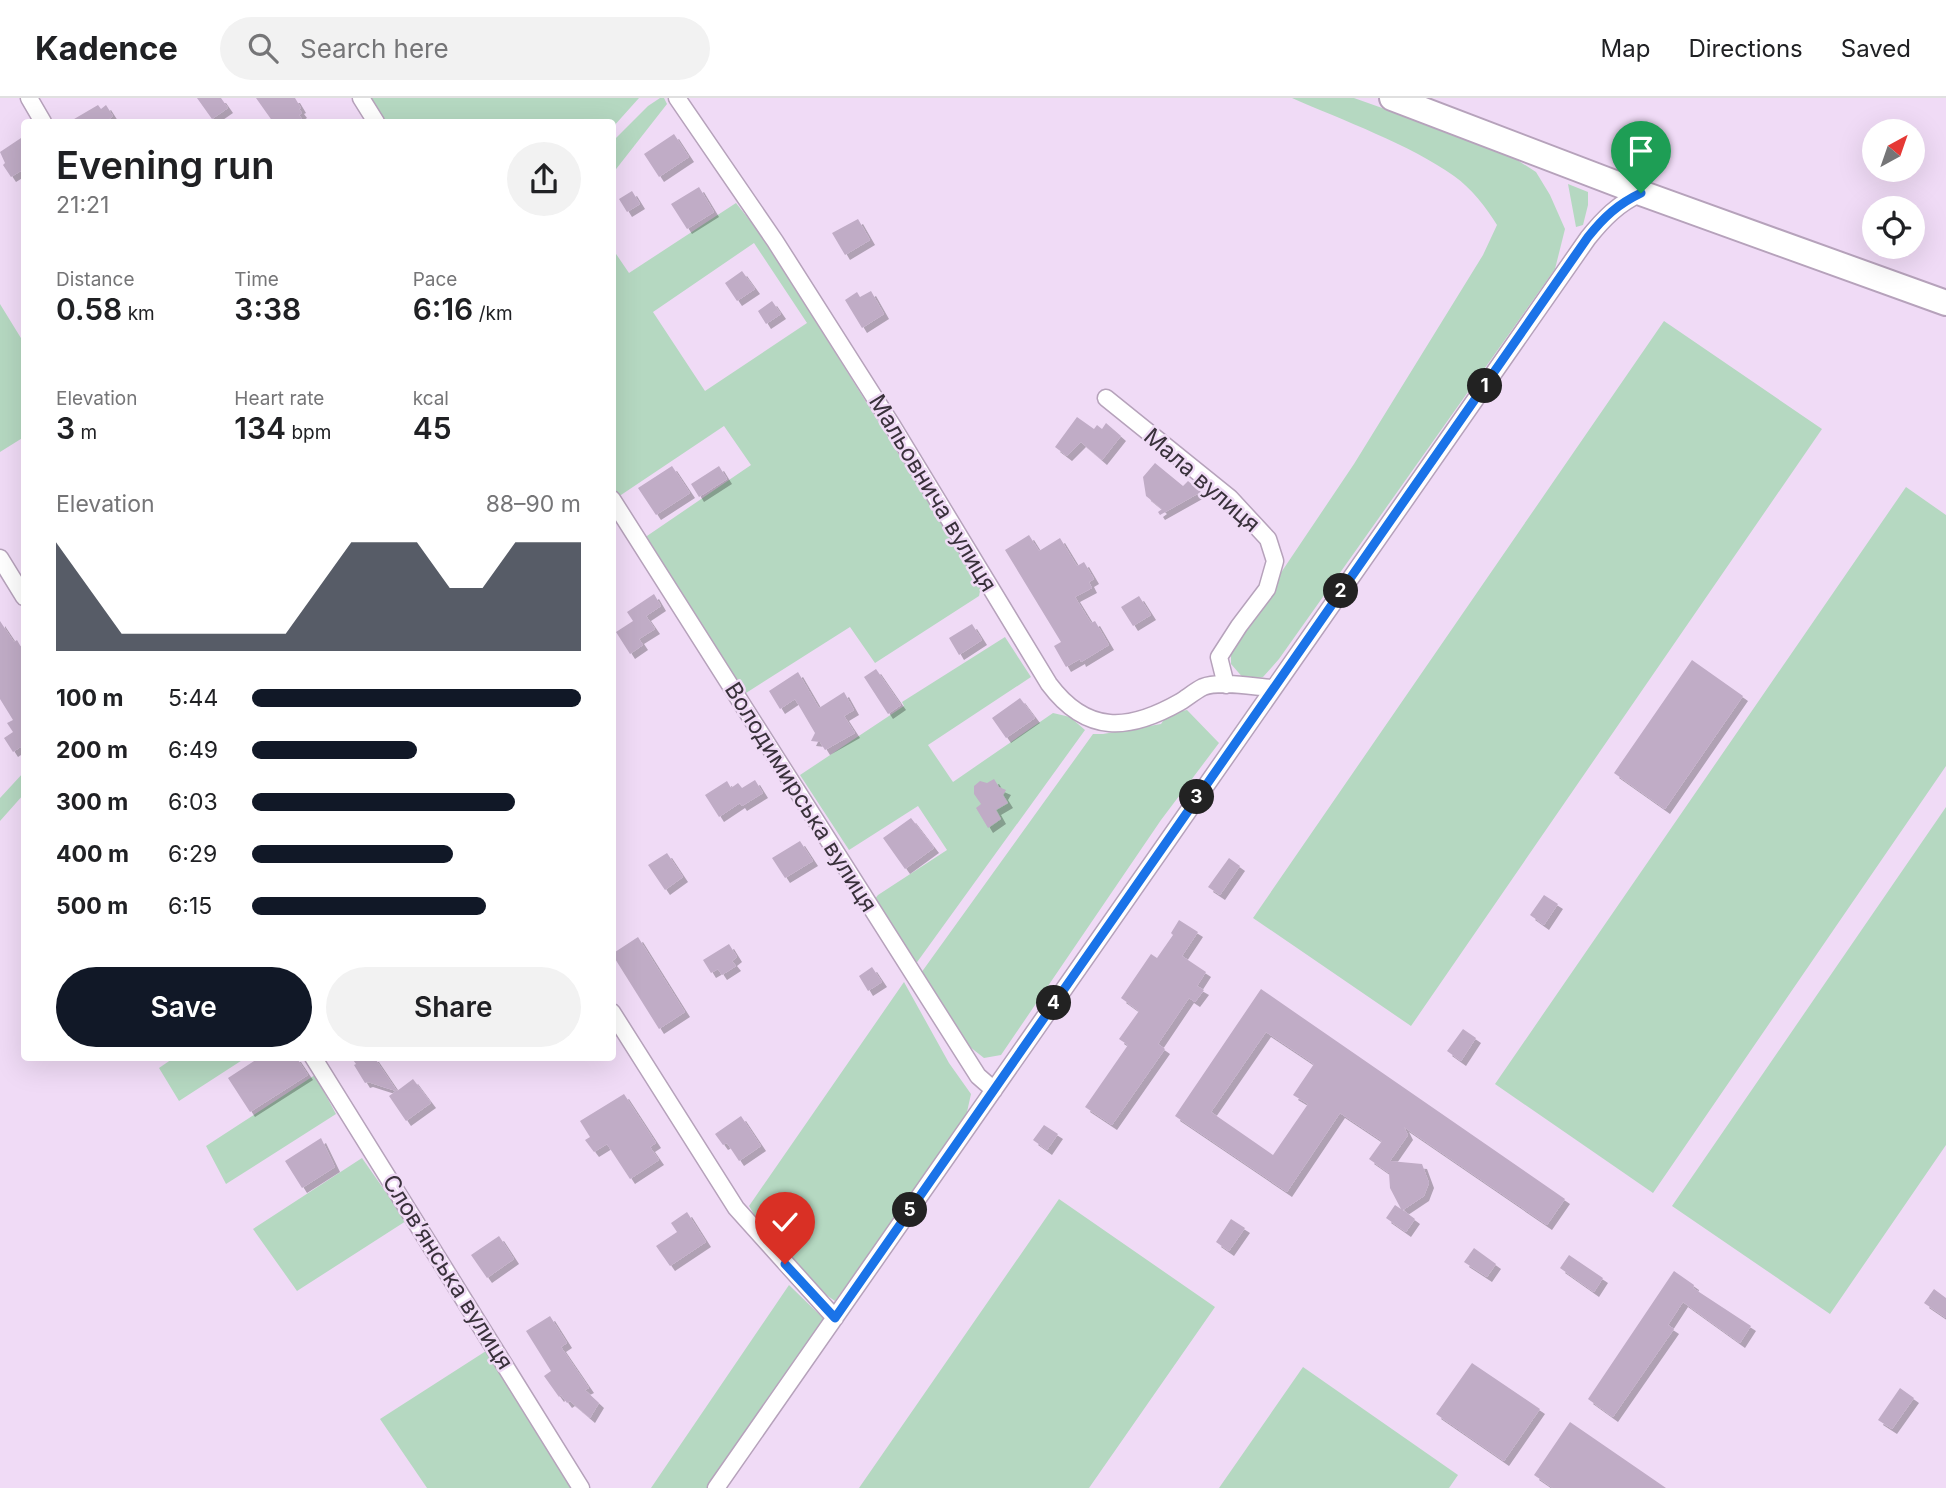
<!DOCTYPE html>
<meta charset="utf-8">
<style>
body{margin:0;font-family:Inter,sans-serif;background:#f2f2f2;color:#202124;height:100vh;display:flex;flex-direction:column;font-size:26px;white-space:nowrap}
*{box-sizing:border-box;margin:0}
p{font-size:23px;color:#757577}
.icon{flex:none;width:38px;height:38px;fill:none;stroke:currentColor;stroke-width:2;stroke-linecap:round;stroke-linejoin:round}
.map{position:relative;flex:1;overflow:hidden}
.drawer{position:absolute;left:21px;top:21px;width:595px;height:942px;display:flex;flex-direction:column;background:#fff;border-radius:7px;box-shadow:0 7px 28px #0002}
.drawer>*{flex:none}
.needle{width:46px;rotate:40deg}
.controls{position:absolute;left:1862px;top:21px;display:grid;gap:14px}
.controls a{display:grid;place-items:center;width:63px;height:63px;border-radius:50%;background:#fff;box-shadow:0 7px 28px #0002;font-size:35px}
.pin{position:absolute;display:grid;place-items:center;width:60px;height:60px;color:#fff;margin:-72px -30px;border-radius:50% 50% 50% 0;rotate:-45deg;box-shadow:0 0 7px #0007}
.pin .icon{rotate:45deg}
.km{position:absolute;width:35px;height:35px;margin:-18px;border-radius:50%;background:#222;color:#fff;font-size:19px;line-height:35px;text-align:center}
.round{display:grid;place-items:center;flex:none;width:74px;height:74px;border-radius:37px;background:#f2f2f2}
.headline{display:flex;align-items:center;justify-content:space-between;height:119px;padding:0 35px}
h1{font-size:38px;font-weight:600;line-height:52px}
.metrics{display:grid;grid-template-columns:repeat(3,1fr);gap:10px;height:119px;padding:7px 35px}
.metrics div{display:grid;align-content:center}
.metrics b{font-size:30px;font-weight:600}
.metrics small{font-size:19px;font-weight:400}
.metrics p{font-size:19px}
.chart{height:196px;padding:14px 35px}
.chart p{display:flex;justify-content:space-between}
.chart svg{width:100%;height:126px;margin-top:7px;fill:#111827;opacity:.7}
.cta{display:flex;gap:14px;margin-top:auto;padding:14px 35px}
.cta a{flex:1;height:80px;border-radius:42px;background:#111827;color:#fff;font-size:28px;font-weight:600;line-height:80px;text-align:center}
.cta a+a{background:#f2f2f2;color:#202124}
ul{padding:0 35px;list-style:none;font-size:23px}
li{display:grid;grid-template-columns:112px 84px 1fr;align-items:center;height:52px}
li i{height:18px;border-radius:9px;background:#111827}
header{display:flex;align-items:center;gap:42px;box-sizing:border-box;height:98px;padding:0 35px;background:#fff;border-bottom:2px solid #e0e0e0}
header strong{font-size:33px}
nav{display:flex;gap:38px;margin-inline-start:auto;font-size:24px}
.search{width:490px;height:63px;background:#f2f2f2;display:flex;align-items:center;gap:18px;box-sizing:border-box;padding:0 24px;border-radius:38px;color:#757577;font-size:26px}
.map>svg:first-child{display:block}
.green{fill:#b5d8c1;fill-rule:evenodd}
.building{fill:#c0acc6;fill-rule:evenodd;filter:url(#shadow)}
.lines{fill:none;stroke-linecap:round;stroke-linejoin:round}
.street-casing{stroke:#b6a2bb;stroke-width:19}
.primary-casing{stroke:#b6a2bb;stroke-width:28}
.street{stroke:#fff;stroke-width:16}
.primary{stroke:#fff;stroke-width:24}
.route-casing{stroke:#fff;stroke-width:14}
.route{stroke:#1a73e8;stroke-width:9}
.labels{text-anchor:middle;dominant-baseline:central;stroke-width:5;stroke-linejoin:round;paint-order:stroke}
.street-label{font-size:23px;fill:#39313b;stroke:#f0dbf6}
</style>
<header>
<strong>Kadence</strong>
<div class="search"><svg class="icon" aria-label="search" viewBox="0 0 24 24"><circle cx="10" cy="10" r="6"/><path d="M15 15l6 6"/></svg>Search here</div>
<nav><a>Map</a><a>Directions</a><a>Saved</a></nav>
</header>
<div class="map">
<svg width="1946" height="1390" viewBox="0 0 1946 1390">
<defs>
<filter id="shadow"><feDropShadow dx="5" dy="5" stdDeviation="0" flood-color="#0004"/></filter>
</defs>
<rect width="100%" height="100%" fill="#f0dbf6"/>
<!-- green -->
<path class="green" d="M371,0H639L613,29L612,24H385Z
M660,0H664L667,6L613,75V43L648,8Z
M1292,0H1354L1503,53L1536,74L1550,97L1565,131L1555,171L1279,561L1263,579L1245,582L1231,566V549L1354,366L1483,157L1497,127C1486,109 1471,90 1454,78C1411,47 1342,22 1292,0Z
M1568,86L1588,94V107L1583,127L1576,129Z
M736,105L763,139L981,488L979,498L875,565L850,529L746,595L644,440L751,367L724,328L618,399L613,390L612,150L629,175ZM754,145L807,225L705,293L653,214Z
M0,206L24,245V339L0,354Z
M1664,223L1822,331L1411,928L1253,820Z
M1906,389L1946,417V668L1653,1095L1495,986Z
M1005,539L1031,579L928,647L953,684L1053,615L1070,619L1085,632L915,867L874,802L878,797L947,752L918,708L849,752L800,677L904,608L902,604Z
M1187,612L1219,645L1161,722L1001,957L984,960L970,949L921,875L1093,636H1103L1161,626L1168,616Z
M24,674V696L0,723V700Z
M1946,709V1047L1830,1216L1672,1108Z
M904,884L949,965L971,996L965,1023L835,1203L822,1194L761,1128L749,1108Z
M175,959H247L179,1003L159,970Z
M315,977L336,1016L226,1086L206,1048Z
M362,1060L406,1123L297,1193L253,1131Z
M1059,1101L1215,1209L1089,1390H859Z
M789,1187L824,1221L707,1390H651Z
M486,1253L571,1390H427L380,1321Z
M1303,1269L1458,1377L1449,1390H1219Z"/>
<!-- building -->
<path class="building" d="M197,0H221L228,10L212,21Z
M256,0H295L301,10L299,11L302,15L299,17L304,24H273Z
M98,7L101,11L106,7L113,18L108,22L110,24H69Z
M674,36L689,59L659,79L644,56Z
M24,38V71L11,79L3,67L5,65L0,54Z
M699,89L714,114L687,131L671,106Z
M632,93L640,106L627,114L619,101Z
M858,121L870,142L845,157L832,135Z
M742,173L755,191L737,203L725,185Z
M871,193L884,216L862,230L845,202L857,194L860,199Z
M772,203L781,216L766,226L758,213Z
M1077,319L1094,331L1097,327L1102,331L1106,325L1121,338L1102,362L1081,344L1067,358L1055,349Z
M1155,365L1183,388L1188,383L1201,394L1160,417L1158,414L1162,411L1146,398L1143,379Z
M672,368L690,395L656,417L638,390Z
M719,368L727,381L699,399L691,386Z
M1029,437L1039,453L1060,440L1077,468L1084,464L1094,481L1089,484L1092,490L1075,499L1091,525L1095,523L1109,547L1081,564L1080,561L1066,569L1054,548L1061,544L1005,452Z
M654,496L661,508L646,518L655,531L639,541L643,547L630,556L616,534L633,523L627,514Z
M1139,498L1151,517L1133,528L1121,509Z
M0,523L14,544L17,542L24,554V653L22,648L13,654L4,640L13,634L7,625L13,622L0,601Z
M972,526L982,542L959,557L949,540Z
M1692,562L1743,598L1665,711L1614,675Z
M876,571L901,607L888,616L864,579Z
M798,574L819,610L844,594L854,612L844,618L855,635L825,652L820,644L811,643L815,635L795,601L780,611L769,593Z
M1020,600L1035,620L1006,640L992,620Z
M994,681L999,689L1006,692L1003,697L1008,705L996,712L1001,721L988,730L976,710L981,706L974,696V688L980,683L987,685Z
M755,682L763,695L742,708L740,705L719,719L705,697L727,683L731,690L738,685L742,690Z
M911,720L934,750L905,771L883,740Z
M800,743L813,763L785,780L772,760Z
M667,755L683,779L665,792L648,767Z
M1229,760L1240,768L1220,797L1208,789Z
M1544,797L1558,806L1544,827L1530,817Z
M1179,822L1198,834L1182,858L1206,874L1197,888L1204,892L1195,904L1189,900L1158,946L1165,951L1112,1027L1085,1009L1128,947L1119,941L1139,913L1121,900L1151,856L1157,860L1173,837L1171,835Z
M638,839L685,914L659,931L612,856Z
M729,846L737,859L732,863L736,868L722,877L718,871L711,875L703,862Z
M872,869L882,884L868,893L859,878Z
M1261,891L1565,1101L1547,1127L1404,1029L1408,1037L1390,1063L1422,1066L1429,1085L1424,1098L1403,1112L1415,1121L1406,1134L1386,1120L1395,1107L1401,1111L1390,1090L1389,1075L1369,1061L1382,1043L1340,1015L1287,1094L1175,1018ZM1266,934L1314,966L1293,997L1308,1006L1273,1057L1211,1014Z
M1463,931L1476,940L1461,963L1447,953Z
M260,959H296L308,977L250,1014L228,980Z
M351,959H374L397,993L413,981L431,1005L406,1023L389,998L396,993L368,984L365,985L354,967L356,966Z
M624,996L656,1045L650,1049L659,1062L630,1081L607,1046L594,1054L585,1042L590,1039L580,1023Z
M741,1018L761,1048L739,1063L727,1045L723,1047L715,1036Z
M1044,1027L1058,1036L1047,1052L1033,1042Z
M321,1040L335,1069L302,1090L285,1063Z
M687,1114L706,1144L670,1168L656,1148L677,1134L671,1125Z
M1231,1121L1245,1130L1229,1153L1216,1144Z
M499,1138L514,1161L487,1180L471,1157Z
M1474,1150L1496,1166L1487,1179L1464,1164Z
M1569,1157L1603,1180L1594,1194L1560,1170Z
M1674,1173L1694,1187L1693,1190L1751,1228L1740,1245L1683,1204L1668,1227L1674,1231L1613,1319L1588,1301Z
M1934,1191L1946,1200V1220L1924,1205Z
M550,1218L567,1245L561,1249L589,1290L585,1292L599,1305L590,1320L570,1303L567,1305L561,1297L559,1299L544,1278L551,1273L526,1233Z
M1472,1265L1540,1311L1504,1363L1436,1316Z
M1900,1290L1914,1300L1892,1331L1878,1322Z
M1570,1324L1666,1390H1553L1534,1377Z"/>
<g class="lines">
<defs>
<path id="street" d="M29,0L43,24
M361,0L376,24
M677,0L775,143L892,327L1049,586C1087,637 1129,633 1180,604C1188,599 1195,593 1203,589C1219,582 1255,589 1272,590
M1106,300L1230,400L1268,441L1275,463L1267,491L1239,528L1219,559L1226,587
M612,401L978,978L994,992
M0,460L24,499
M612,914L736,1110L835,1220
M313,959L581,1390
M716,1390L1588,140C1604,120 1618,106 1641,95"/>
<path id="primary" d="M1392,0L1641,95L1946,205"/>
</defs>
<!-- street casing -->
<use href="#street" class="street-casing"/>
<!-- primary casing -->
<use href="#primary" class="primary-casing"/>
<!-- street -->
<use href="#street" class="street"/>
<!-- primary -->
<use href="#primary" class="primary"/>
</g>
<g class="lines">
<defs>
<path id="route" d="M785,1166L835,1220L1588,139C1604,119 1618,106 1641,95"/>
</defs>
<!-- route casing -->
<use href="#route" class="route-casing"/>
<!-- route -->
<use href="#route" class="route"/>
</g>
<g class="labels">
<!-- street labels -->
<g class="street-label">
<text transform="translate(1202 382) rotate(41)">Мала вулиця</text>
<text transform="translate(933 395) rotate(59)">Мальовнича вулиця</text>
<text transform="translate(801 699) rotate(58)">Володимирська вулиця</text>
<text transform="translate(448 1174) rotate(58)">Словʼянська вулиця</text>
</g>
</g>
</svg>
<div class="controls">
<a><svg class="needle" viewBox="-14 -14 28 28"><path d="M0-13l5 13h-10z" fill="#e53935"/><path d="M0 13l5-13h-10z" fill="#757577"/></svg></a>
<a><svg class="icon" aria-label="locate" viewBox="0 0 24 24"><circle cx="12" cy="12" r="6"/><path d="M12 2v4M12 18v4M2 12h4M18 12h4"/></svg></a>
</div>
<div class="pin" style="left:1641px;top:95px;background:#1e9e55"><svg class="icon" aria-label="arrive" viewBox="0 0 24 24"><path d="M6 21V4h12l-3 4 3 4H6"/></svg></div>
<div class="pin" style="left:785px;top:1166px;background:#d93025"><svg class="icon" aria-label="check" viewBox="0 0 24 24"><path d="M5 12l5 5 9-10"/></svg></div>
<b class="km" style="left:1485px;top:288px">1</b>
<b class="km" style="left:1341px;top:493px">2</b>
<b class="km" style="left:1197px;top:699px">3</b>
<b class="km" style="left:1054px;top:905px">4</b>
<b class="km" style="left:910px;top:1112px">5</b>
<section class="drawer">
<div class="headline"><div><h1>Evening run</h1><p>21:21</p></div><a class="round"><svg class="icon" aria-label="share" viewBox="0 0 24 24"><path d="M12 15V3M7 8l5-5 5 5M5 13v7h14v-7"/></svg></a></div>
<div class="metrics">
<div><p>Distance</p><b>0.58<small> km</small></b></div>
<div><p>Time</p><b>3:38</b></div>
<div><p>Pace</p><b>6:16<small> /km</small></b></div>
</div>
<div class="metrics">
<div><p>Elevation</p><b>3<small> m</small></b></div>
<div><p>Heart rate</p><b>134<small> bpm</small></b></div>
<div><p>kcal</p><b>45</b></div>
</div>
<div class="chart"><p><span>Elevation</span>88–90 m</p>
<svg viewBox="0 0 160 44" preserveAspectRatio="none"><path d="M0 44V6L10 22L20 38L30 38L40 38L50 38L60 38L70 38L80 22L90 6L100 6L110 6L120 22L130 22L140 6L150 6L160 6V44z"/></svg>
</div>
<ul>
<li><b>100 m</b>5:44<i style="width:100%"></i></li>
<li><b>200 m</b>6:49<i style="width:50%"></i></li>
<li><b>300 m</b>6:03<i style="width:80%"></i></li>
<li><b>400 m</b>6:29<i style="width:61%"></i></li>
<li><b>500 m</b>6:15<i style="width:71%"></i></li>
</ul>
<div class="cta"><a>Save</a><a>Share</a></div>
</section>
</div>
